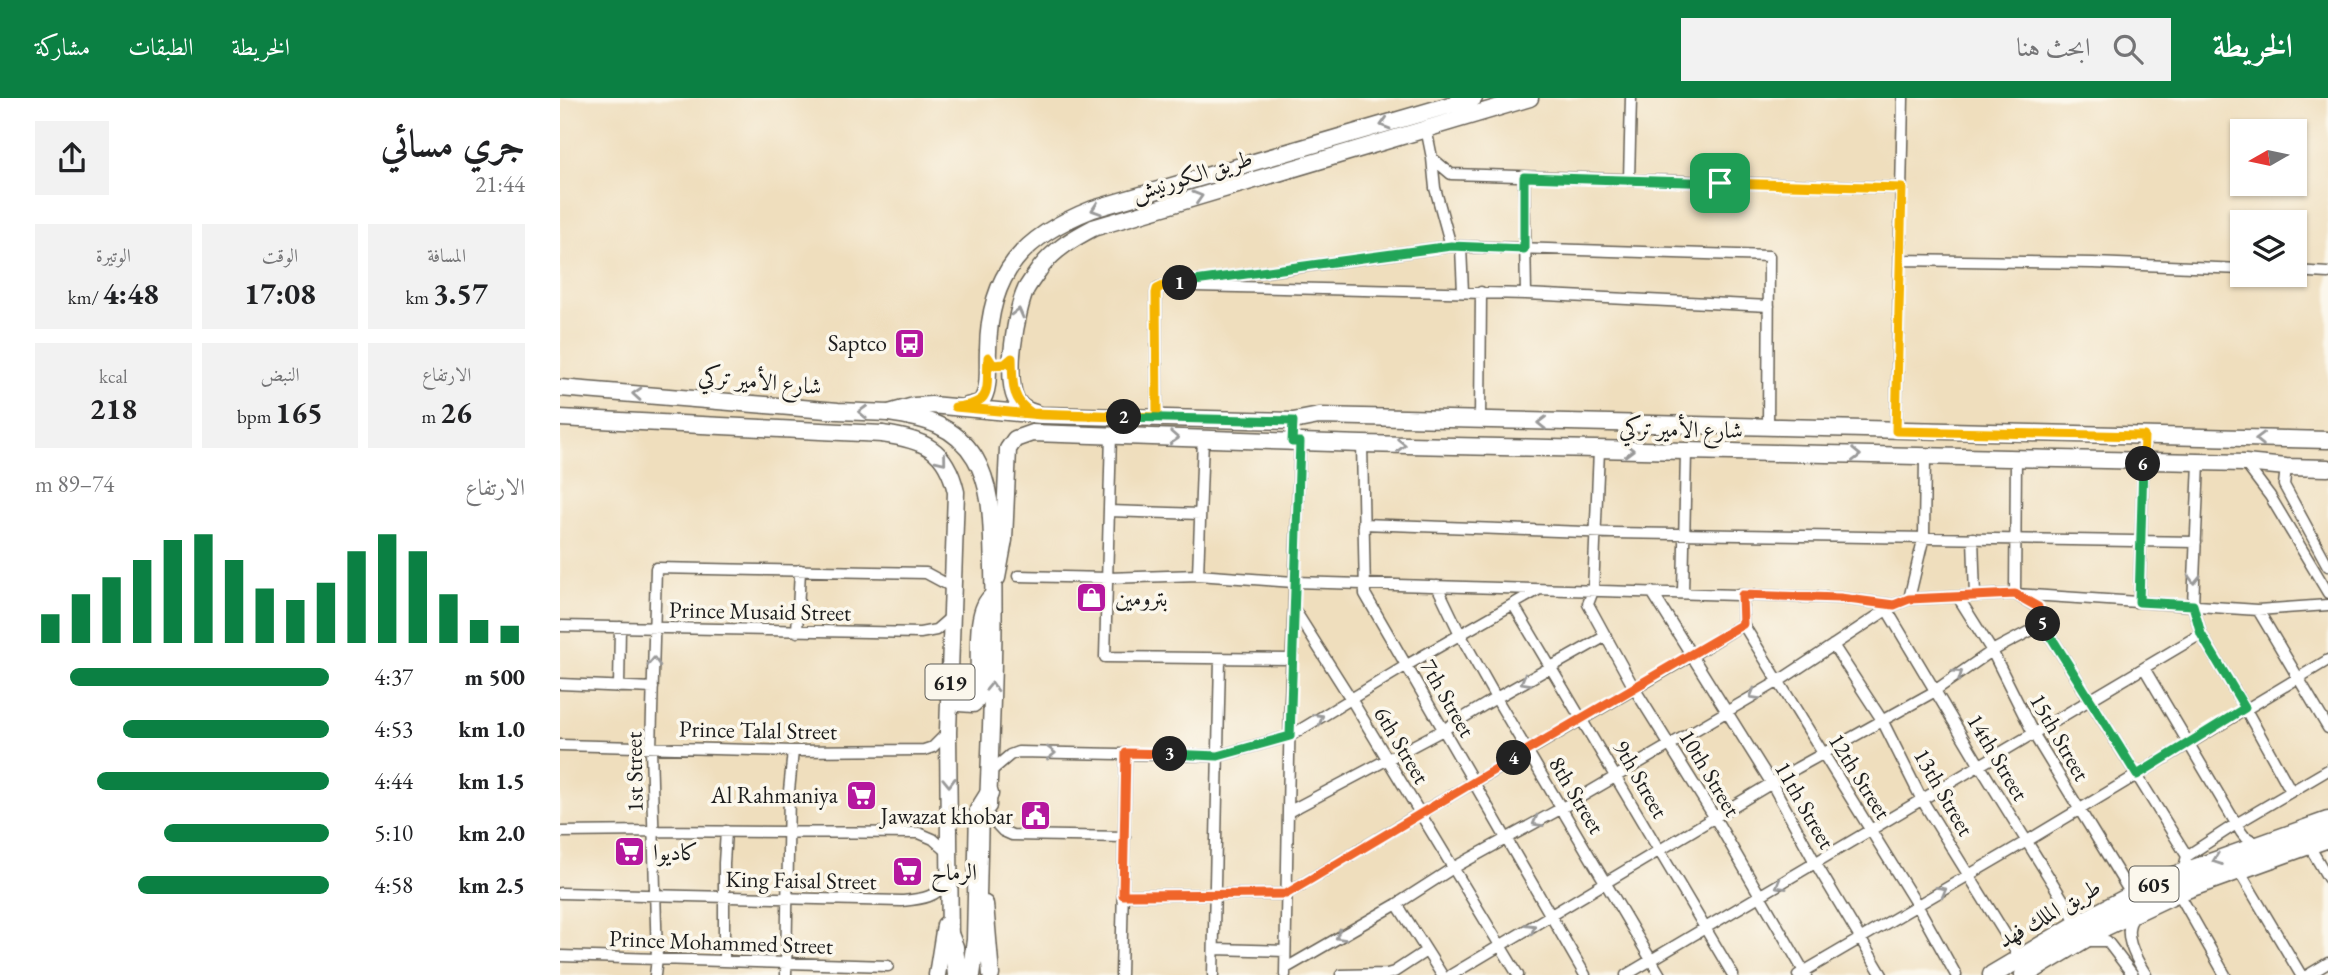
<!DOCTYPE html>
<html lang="ar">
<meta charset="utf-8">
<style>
body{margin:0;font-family:"EB Garamond",Amiri,serif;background:#f2f2f2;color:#202124;direction:rtl;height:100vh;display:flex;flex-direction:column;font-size:26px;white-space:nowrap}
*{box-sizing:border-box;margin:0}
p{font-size:23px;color:#757577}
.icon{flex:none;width:38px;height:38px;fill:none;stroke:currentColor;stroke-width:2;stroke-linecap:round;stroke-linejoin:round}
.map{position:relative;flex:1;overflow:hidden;direction:ltr}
.drawer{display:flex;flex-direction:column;background:#fff;width:560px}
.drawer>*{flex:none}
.needle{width:46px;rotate:261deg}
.buttons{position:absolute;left:1670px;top:21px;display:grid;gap:14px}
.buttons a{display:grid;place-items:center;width:77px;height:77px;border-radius:0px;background:#fff;box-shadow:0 2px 5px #0004;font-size:35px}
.pin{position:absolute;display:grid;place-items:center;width:60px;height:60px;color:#fff;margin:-30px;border-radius:14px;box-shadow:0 4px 10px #0006}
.km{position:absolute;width:35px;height:35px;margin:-18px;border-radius:50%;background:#222;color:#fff;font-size:19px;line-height:35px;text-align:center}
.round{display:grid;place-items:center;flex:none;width:74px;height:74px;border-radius:0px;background:#f2f2f2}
.headline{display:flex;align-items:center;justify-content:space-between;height:119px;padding:0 35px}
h1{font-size:38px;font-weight:700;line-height:52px}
.metrics{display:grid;grid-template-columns:repeat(3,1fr);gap:10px;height:119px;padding:7px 35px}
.metrics div{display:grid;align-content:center;border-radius:0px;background:#f2f2f2;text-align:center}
.metrics b{font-size:30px;font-weight:700}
.metrics small{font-size:19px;font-weight:400}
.metrics p{font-size:19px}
.chart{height:196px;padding:14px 35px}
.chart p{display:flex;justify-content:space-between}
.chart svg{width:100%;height:126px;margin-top:7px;stroke:#0b8043;stroke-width:6}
ul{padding:0 35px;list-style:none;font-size:23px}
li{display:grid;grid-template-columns:112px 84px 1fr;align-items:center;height:52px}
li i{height:18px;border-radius:9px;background:#0b8043}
header{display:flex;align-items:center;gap:42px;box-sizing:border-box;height:98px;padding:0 35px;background:#0b8043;color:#fff}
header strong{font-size:33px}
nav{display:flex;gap:38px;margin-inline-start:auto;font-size:24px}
.search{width:490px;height:63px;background:#f2f2f2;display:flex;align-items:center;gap:18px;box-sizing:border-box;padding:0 24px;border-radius:0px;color:#757577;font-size:26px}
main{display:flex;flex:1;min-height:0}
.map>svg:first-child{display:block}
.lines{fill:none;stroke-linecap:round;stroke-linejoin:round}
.minor-casing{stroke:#666054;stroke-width:13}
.primary-casing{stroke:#666054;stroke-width:19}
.trunk-casing{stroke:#666054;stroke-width:19}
.motorway-casing{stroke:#666054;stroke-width:21}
.minor{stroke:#fff;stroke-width:10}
.primary{stroke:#fff;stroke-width:16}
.trunk{stroke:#fff;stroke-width:16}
.motorway{stroke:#fff;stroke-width:18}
.oneway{stroke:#999}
.split-1-casing{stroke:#fff;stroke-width:14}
.split-2-casing{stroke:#fff;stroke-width:14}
.split-3-casing{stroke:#fff;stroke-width:14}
.split-4-casing{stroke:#fff;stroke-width:14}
.split-5-casing{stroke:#fff;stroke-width:14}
.split-6-casing{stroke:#fff;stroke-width:14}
.split-7-casing{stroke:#fff;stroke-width:14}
.split-1{stroke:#22a559;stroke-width:9}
.split-2{stroke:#f5b400;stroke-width:9}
.split-3{stroke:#22a559;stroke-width:9}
.split-4{stroke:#f0652b;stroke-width:9}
.split-5{stroke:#f0652b;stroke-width:9}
.split-6{stroke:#22a559;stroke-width:9}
.split-7{stroke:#f5b400;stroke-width:9}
.labels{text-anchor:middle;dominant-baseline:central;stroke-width:7;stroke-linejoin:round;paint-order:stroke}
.shield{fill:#fbf7ec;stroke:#5f5e5a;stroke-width:2}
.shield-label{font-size:21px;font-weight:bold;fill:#1c1c1c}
.street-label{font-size:23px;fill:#1c1c1c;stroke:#fbf7ec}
.poi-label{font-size:23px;fill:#1c1c1c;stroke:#fbf7ec;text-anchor:end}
</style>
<header>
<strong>الخريطة</strong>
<div class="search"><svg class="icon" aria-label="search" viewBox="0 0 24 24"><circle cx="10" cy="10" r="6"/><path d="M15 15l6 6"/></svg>ابحث هنا</div>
<nav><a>الخريطة</a><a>الطبقات</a><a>مشاركة</a></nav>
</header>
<main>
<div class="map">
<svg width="1768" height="877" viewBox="0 0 1768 877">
<rect width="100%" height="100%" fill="#fbf7ec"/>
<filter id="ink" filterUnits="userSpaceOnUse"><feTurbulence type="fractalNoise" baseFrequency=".0143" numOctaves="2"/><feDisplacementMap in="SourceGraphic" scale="14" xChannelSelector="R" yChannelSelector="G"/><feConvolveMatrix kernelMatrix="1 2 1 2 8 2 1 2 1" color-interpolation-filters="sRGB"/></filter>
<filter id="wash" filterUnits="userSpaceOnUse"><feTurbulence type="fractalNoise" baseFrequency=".00686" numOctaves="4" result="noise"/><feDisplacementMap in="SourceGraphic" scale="28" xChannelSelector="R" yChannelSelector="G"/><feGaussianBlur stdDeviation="1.57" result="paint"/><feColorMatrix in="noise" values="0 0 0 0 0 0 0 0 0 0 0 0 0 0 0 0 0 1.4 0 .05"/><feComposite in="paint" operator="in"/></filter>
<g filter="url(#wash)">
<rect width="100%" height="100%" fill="#efdebd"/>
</g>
<g filter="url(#ink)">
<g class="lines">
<defs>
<path id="minor" d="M866,30L872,60L891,76L1341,90
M872,60L875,90L891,148
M964,79L966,196
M1069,82L1071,0
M901,149L903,194
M1340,162L1533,165L1682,171
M1734,173L1768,175
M635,188L966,196L1209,208
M597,319L596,195L597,191L603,188L891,148L1209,158L1208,330
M920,323L921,194
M1336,333L1343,0
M551,336L545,559L732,561
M802,346L805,496L1025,877
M1039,352L1033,493L1028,506L1074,590L1155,720L1246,877
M1456,360L1455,496L1477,509L1483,526L1627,758
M1685,365L1710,398L1768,495
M1726,369L1724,387L1768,468
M549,413L640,416
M803,426L1052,435L1636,444
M1413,440L1415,498
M638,477L643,341
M458,478L548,480L638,477L734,484L1280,500L1334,507L1349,501L1455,496L1698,512L1768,507
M877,488L900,536L936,600L1100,877
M1092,494L1212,686L1256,766L1322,877
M1123,495L1126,354
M1182,497L1183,526L1357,807L1396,877
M1398,499L1432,553L1473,635L1571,796
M1349,501L1364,438L1365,358
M1579,504L1584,338
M953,506L1173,877
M734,511L791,601L958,877
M1327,512L1420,668L1518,826
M1698,512L1768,630
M0,528L360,535L376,532L392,518
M237,534L240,472
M1641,536L1685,610L1731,693
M1273,547L1322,622L1362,702L1460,860
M1584,570L1681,734L1684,738L1698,746
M0,586L93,590
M59,589L60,529
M0,647L233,653L364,652L373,649L388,634
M430,674L450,657L458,654L658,658L730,638L847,567L978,492
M728,714L883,632L936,600L1046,538
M428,717L443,733L452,737L565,739
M0,734L94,733L359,735L373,741L390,756
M1748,746L1768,780
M1678,771L1741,877
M1623,774L1627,758L1676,726L1768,672
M1618,794L1665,877
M0,795L342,803C362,801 376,800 387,783
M563,797L726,796L861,715L1131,558L1183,526
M837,806L882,877
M1576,817C1559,832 1576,861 1586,877
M1529,843H1547L1573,877
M654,851L725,853
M0,858L328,868
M164,863V765L166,733
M726,870L837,806L893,770L1002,710L1219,583L1334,507
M95,877L97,861L91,650L96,470L366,475L394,490
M226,877L229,693L233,653
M561,877L566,655
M653,877L660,561
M725,877L730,604L740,344
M781,877L827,876L834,874L866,853
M891,877L1237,670L1370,596L1432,553L1483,526
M1066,877L1641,536L1633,507L1639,364
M1238,877L1467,743L1768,562
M1748,877L1768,865"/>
<path id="primary" d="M0,290L278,313L329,315L354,308L371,307L481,317L733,323L759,318L1768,342
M407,308L420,305C431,292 427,268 428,252C429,174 464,138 533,111L914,0
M475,315C468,313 461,310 457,303C444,283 456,213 466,191C470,184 476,176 481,169C495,151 514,140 533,130L970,0
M0,320L322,336
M437,480L444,442L448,351L455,341L472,335L802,346L1685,365L1726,369L1768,370
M425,806L431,877
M377,877L385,827"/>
<path id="trunk" d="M329,315C364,320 395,327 415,360C434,392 431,432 433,469C435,549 431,628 428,708
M322,336C364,342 386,350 396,394L388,634L390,847
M395,588L396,600L399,605L413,606L416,603C424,577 410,516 432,498"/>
<path id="motorway" d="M389,836L394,849L397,877
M411,877L416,842L419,712L429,696
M1432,877L1518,826L1597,784L1768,723
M1464,877L1546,828L1618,794L1768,740"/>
</defs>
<!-- minor casing -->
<use href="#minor" class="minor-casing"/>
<!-- primary casing -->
<use href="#primary" class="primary-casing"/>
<!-- trunk casing -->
<use href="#trunk" class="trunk-casing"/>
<!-- motorway casing -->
<use href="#motorway" class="motorway-casing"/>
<!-- minor -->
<use href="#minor" class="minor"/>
<!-- primary -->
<use href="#primary" class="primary"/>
<!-- trunk -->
<use href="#trunk" class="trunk"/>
<!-- motorway -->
<use href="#motorway" class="motorway"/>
</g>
<!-- one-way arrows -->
<defs><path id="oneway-chevron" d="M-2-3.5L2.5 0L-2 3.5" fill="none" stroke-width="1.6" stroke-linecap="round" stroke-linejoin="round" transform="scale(1.75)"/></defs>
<g class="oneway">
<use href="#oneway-chevron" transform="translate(825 26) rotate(164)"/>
<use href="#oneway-chevron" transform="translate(638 99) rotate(-17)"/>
<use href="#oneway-chevron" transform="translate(536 111) rotate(162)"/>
<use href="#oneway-chevron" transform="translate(458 215) rotate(-76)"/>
<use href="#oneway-chevron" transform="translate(77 296) rotate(-176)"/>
<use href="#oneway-chevron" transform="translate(303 314) rotate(-178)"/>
<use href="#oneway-chevron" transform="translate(982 325) rotate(-179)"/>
<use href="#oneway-chevron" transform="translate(614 340) rotate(3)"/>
<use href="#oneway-chevron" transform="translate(1700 341) rotate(-179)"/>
<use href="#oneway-chevron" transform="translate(841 347) rotate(1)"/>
<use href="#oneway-chevron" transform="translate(1069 352) rotate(1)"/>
<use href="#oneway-chevron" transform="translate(1296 357) rotate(1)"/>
<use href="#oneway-chevron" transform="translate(382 362) rotate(51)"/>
<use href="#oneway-chevron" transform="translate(1634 481) rotate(92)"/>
<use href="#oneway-chevron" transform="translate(94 564) rotate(-88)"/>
<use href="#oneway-chevron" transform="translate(1398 576) rotate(-35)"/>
<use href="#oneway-chevron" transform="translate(965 583) rotate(150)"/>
<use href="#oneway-chevron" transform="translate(432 589) rotate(-88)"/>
<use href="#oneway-chevron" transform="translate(1194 597) rotate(150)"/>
<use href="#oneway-chevron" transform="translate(759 620) rotate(-31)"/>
<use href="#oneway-chevron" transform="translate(491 655)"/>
<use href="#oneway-chevron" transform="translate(389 684) rotate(89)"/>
<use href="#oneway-chevron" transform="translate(977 724) rotate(151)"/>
<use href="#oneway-chevron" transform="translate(1657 762) rotate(160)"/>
<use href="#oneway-chevron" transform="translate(1220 787) rotate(150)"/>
<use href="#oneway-chevron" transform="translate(1382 793) rotate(-29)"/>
<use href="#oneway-chevron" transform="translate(971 830) rotate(-31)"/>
<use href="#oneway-chevron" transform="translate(780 838) rotate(150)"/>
</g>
</g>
<g class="lines" filter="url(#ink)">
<defs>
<path id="split-1" d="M620,185L891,148L964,151V79L1160,85"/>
<path id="split-2" d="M564,319L481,317L395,309C434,305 426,293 428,259L433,267L445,266L452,260C453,283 450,302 472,315L597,319L596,195L597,191L603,188L620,185"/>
<path id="split-3" d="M564,319L733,323L732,344H740L730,638L658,658L610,656"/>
<path id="split-4" d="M610,656L566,655L563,797L726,796L954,660"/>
<path id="split-5" d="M954,660L1183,526L1182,497L1280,500L1334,507L1349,501L1455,496L1478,509L1483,526"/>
<path id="split-6" d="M1483,526L1577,677L1685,610L1641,536L1633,507L1579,504L1583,366"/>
<path id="split-7" d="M1160,85L1342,90L1336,333L1584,338L1583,366"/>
</defs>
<!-- split-1 casing -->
<use href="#split-1" class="split-1-casing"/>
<!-- split-2 casing -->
<use href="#split-2" class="split-2-casing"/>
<!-- split-3 casing -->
<use href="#split-3" class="split-3-casing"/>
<!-- split-4 casing -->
<use href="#split-4" class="split-4-casing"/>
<!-- split-5 casing -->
<use href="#split-5" class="split-5-casing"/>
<!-- split-6 casing -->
<use href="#split-6" class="split-6-casing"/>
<!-- split-7 casing -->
<use href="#split-7" class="split-7-casing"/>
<!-- split-1 -->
<use href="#split-1" class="split-1"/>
<!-- split-2 -->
<use href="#split-2" class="split-2"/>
<!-- split-3 -->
<use href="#split-3" class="split-3"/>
<!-- split-4 -->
<use href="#split-4" class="split-4"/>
<!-- split-5 -->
<use href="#split-5" class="split-5"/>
<!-- split-6 -->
<use href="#split-6" class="split-6"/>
<!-- split-7 -->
<use href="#split-7" class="split-7"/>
</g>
<!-- icons -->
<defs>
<symbol id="bus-square" viewBox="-11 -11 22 22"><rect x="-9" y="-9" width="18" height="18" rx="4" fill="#b5179e" stroke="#fbf7ec"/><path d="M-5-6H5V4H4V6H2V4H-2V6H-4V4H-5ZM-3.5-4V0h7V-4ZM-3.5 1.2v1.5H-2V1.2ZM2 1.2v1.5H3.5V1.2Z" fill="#fff"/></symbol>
<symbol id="shop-square" viewBox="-11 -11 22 22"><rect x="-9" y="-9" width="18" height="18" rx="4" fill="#b5179e" stroke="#fbf7ec"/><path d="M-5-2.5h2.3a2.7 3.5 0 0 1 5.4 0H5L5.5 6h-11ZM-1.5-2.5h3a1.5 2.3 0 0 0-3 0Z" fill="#fff"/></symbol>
<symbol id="supermarket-square" viewBox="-11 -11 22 22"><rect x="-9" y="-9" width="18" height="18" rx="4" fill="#b5179e" stroke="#fbf7ec"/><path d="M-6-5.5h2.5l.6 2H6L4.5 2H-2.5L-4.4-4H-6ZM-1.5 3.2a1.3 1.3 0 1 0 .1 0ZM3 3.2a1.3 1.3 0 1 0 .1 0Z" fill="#fff"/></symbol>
<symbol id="civic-square" viewBox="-11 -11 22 22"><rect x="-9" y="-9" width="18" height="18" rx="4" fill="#b5179e" stroke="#fbf7ec"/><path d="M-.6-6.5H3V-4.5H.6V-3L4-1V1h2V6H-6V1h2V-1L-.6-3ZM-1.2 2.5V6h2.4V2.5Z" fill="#fff"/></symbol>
</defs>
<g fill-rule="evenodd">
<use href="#bus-square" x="332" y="228" width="35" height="35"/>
<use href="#shop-square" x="514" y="482" width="35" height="35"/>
<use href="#supermarket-square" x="284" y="680" width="35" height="35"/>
<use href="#civic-square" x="458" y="700" width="35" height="35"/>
<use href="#supermarket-square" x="52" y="736" width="35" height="35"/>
<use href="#supermarket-square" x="330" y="756" width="35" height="35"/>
</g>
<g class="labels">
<!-- shield labels -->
<g class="shield">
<rect x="365.5" y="566.5" width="49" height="35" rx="5"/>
<rect x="1569.5" y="768.5" width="49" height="35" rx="5"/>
</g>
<g class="shield-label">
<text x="390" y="584">619</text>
<text x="1594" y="786">605</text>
</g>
<!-- street labels -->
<g class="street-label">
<text transform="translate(632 77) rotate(-17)">طريق الكورنيش</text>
<text transform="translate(200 283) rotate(5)">شارع الأمير تركي</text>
<text transform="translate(1121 331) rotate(1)">شارع الأمير تركي</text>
<text transform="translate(200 513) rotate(1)">Prince Musaid Street</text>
<text transform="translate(888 600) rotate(60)">7th Street</text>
<text transform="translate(198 632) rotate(1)">Prince Talal Street</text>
<text transform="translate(1500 639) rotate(60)">15th Street</text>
<text transform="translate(842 647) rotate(59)">6th Street</text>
<text transform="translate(1438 659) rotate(59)">14th Street</text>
<text transform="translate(74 674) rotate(-91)">1st Street</text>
<text transform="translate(1150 675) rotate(59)">10th Street</text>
<text transform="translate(1300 678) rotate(58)">12th Street</text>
<text transform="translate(1081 681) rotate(60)">9th Street</text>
<text transform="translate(1384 694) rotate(60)">13th Street</text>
<text transform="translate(1017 697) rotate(59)">8th Street</text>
<text transform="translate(1245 707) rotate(60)">11th Street</text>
<text transform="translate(241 782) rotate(1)">King Faisal Street</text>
<text transform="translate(1489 815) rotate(-30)">طريق الملك فهد</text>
<text transform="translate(161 844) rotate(2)">Prince Mohammed Street</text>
</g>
<!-- poi labels -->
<g class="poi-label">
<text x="327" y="245">Saptco</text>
<text x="555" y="500" text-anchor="start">بترومين</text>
<text x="278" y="697">Al Rahmaniya</text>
<text x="453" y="718">Jawazat khobar</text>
<text x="93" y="754" text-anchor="start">كاديوا</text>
<text x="371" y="774" text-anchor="start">الرماح</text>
</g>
</g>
</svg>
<div class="buttons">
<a><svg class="needle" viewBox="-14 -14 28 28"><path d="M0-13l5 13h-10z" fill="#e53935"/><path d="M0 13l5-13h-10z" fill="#757577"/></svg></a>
<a><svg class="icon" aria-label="layers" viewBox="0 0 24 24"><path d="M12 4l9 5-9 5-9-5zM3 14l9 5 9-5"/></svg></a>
</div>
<div class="pin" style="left:1160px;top:85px;background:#1e9e55"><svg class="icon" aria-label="arrive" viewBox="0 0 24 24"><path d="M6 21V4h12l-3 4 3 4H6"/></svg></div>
<b class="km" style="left:620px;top:185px">1</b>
<b class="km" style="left:564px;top:319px">2</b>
<b class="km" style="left:610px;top:656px">3</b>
<b class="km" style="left:954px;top:660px">4</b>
<b class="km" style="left:1483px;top:526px">5</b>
<b class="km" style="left:1583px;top:366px">6</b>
</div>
<section class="drawer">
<div class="headline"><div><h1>جري مسائي</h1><p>21:44</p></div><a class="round"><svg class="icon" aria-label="share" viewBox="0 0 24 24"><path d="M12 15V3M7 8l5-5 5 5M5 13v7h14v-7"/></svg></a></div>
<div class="metrics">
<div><p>المسافة</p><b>3.57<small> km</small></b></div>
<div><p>الوقت</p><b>17:08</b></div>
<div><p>الوتيرة</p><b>4:48<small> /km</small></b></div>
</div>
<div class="metrics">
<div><p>الارتفاع</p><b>26<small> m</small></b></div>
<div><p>النبض</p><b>165<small> bpm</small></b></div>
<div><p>kcal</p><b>218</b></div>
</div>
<div class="chart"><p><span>الارتفاع</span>74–89 m</p>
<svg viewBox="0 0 160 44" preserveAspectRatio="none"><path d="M5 44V34M15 44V27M25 44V21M35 44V15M45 44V8M55 44V6M65 44V15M75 44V25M85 44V29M95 44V23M105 44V12M115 44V6M125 44V12M135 44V27M145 44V36M155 44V38"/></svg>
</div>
<ul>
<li><b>500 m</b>4:37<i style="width:88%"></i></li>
<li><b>1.0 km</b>4:53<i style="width:70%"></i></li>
<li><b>1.5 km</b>4:44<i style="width:79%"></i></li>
<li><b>2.0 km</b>5:10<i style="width:56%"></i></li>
<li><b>2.5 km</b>4:58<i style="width:65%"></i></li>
</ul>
</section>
</main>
